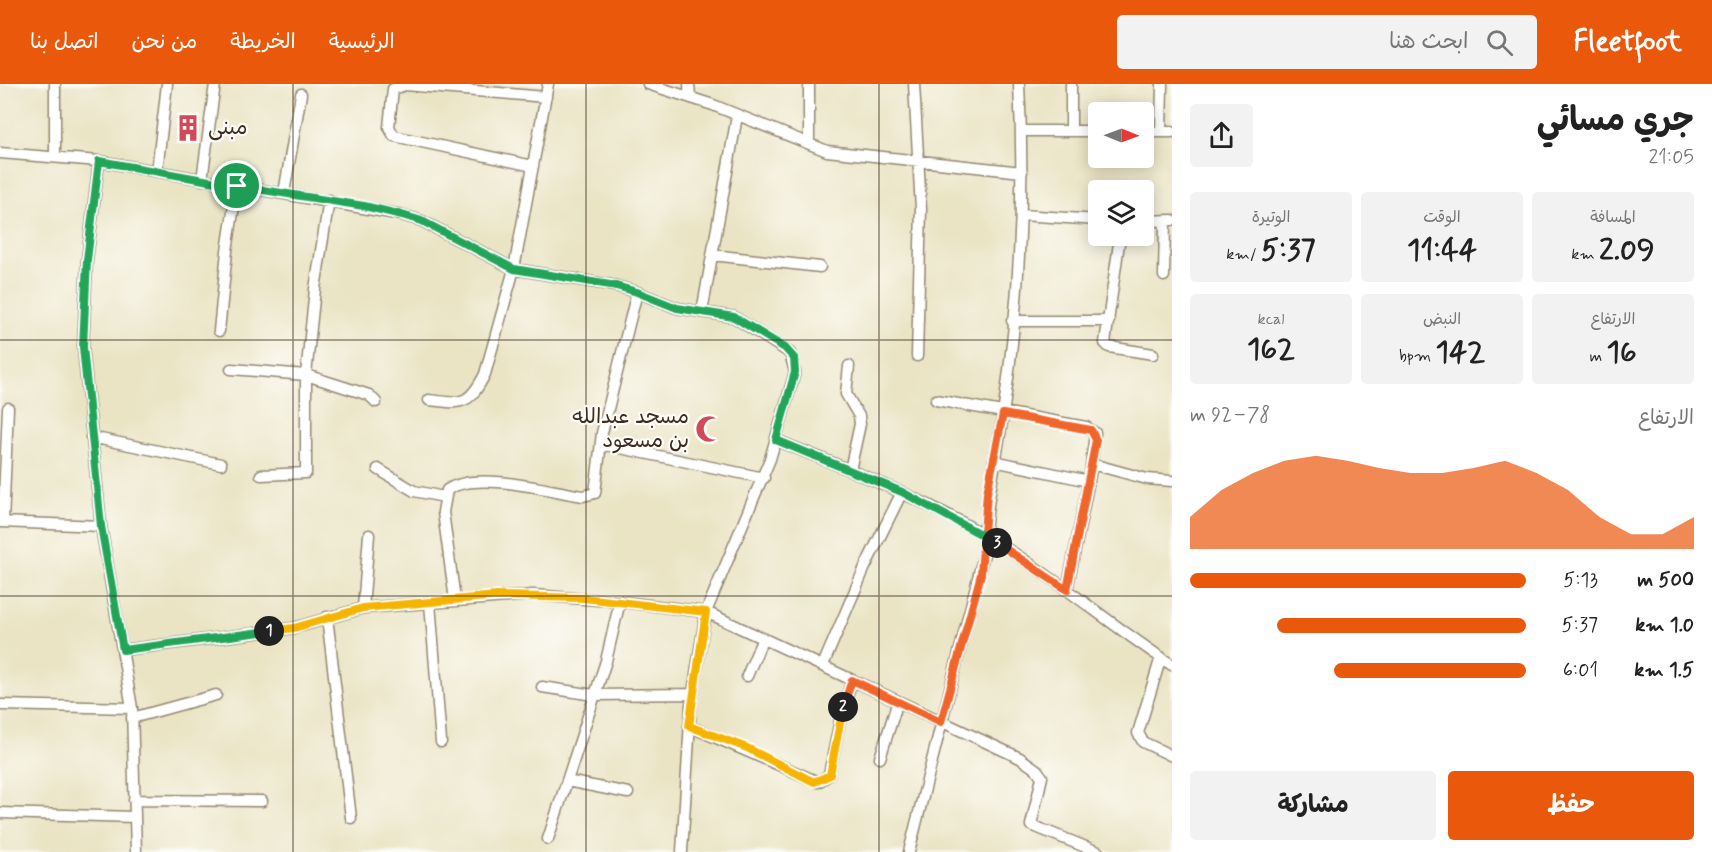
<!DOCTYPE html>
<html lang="ar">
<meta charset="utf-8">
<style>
body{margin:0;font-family:Mynerve,"Playpen Sans Arabic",sans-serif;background:#f2f2f2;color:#222;direction:rtl;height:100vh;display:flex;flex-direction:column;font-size:22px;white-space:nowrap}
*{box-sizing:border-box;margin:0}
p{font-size:20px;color:#767676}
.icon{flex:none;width:33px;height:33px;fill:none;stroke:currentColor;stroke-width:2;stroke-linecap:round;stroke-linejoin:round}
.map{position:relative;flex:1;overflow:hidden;direction:ltr}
.panel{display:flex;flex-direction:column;background:#fff;width:540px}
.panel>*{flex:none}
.needle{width:39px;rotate:91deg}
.tools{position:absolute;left:1088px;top:18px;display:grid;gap:12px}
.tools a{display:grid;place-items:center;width:66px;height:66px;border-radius:6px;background:#fff;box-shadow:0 3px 15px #0003;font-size:30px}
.pin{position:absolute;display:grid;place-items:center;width:51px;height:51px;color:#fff;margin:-26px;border:3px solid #fff;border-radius:50%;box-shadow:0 2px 6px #0007}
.km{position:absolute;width:30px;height:30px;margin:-15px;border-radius:50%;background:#222;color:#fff;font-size:16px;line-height:30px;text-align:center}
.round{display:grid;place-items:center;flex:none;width:63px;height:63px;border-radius:6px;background:#f2f2f2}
.overview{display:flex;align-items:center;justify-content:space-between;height:102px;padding:0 18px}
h1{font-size:33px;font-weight:700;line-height:45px}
.stats{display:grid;grid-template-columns:repeat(3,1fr);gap:9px;height:102px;padding:6px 18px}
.stats div{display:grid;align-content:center;border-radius:6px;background:#f2f2f2;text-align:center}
.stats b{font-size:30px;font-weight:700}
.stats small{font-size:16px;font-weight:400}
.stats p{font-size:16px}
.chart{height:168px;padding:12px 18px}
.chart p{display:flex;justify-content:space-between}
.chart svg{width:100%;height:108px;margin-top:6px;fill:#ea580c;opacity:.7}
.action{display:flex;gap:12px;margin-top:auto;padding:12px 18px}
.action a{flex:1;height:69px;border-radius:6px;background:#ea580c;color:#fff;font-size:24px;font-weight:700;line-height:69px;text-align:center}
.action a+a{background:#f2f2f2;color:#222}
ul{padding:0 18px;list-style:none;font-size:20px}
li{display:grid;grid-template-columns:96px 72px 1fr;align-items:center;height:45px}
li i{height:15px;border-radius:8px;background:#ea580c}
header{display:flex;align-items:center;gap:36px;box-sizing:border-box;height:84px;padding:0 30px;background:#ea580c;color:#fff}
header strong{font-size:28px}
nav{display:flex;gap:33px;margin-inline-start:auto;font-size:21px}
.search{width:420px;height:54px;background:#f2f2f2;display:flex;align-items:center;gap:15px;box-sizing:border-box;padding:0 21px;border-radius:6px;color:#767676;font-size:22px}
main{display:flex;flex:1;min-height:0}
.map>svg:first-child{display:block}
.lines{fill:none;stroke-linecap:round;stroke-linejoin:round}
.minor-casing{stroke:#928772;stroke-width:13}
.minor{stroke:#fff;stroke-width:10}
.split-1-casing{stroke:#fff;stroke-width:12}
.split-2-casing{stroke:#fff;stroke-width:12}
.split-3-casing{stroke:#fff;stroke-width:12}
.split-4-casing{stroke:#fff;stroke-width:12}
.split-1{stroke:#22a559;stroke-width:8}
.split-2{stroke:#f5b400;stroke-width:8}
.split-3{stroke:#f0652b;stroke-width:8}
.split-4{stroke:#22a559;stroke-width:8}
.grid{fill:none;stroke:#3b2a1e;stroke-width:1.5;stroke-opacity:0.55}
.labels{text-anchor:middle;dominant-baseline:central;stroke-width:4.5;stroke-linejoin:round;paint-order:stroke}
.poi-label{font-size:21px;fill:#3b2a1e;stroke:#fdfcf7;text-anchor:start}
</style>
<header>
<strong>Fleetfoot</strong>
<div class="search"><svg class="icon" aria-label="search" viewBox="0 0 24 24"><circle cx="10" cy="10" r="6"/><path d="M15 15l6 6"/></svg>ابحث هنا</div>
<nav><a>الرئيسية</a><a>الخريطة</a><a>من نحن</a><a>اتصل بنا</a></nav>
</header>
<main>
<section class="panel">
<div class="overview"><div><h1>جري مسائي</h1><p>21:05</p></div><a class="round"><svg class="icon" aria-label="share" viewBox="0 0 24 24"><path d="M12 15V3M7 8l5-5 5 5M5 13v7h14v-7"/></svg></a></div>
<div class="stats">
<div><p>المسافة</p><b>2.09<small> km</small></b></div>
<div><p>الوقت</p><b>11:44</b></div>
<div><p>الوتيرة</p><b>5:37<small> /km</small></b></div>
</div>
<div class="stats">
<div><p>الارتفاع</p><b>16<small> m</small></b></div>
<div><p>النبض</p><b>142<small> bpm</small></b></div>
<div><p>kcal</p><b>162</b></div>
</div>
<div class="chart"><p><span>الارتفاع</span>78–92 m</p>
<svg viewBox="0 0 160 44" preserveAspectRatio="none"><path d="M0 44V31L10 20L20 13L30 8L40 6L50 8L60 11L70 13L80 13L90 11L100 8L110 13L120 20L130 31L140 38L150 38L160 31V44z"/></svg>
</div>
<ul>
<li><b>500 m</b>5:13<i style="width:100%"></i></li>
<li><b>1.0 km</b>5:37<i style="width:74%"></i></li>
<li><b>1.5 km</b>6:01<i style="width:57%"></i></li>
</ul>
<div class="action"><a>حفظ</a><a>مشاركة</a></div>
</section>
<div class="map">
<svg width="1172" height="768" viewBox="0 0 1172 768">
<rect width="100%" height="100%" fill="#fdfcf7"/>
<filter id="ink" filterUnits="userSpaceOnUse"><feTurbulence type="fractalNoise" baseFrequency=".0167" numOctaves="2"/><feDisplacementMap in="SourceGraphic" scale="12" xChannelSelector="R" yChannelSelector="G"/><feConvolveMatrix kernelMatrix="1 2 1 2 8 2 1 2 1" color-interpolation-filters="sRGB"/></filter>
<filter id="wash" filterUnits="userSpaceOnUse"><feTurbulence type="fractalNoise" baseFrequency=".008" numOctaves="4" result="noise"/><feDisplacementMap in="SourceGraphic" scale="24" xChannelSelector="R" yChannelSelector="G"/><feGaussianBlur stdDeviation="1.35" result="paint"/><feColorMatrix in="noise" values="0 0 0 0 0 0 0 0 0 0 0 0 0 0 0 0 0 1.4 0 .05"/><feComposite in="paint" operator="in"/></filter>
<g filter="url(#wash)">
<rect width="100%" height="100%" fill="#eae4c5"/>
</g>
<g filter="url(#ink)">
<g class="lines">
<defs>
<path id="minor" d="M55,0V72
M648,0L713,21L827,67L1022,88
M689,0L690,13
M914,0L921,125L917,272
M1071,0V46
M1021,47H1098
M1143,48H1172
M1161,48L1162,0
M809,60V0
M0,69L99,77L402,131L422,137L514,185L616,202L637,208L677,224L734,233L790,269L795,288L770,375L706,528L691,621L682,768
M99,77L87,176L83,263L101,442L132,624L136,768
M533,82L394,52L389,43L393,5L405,1L546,13
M157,87L167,0
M202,96L215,0
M284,109L301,10
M1021,131L1098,136
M1143,137L1172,136
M1120,152L1105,259L1109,263L1153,270
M712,171L820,183
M1164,192L1165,137
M702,228L737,32
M1012,237H1109
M219,247L227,167L237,102
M849,282L846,310L859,332L860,340L850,386
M231,285L306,291L369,311L376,318
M429,316C461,320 469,322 485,290L514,185L548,0
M936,316L1086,343L1095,349L1090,391L1067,506
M91,353L221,380
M776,356C847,385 918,412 984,451C1050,489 1108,539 1172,581
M601,360L764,394
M994,377L1089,397
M1092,380L1147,395L1172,397
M378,385L414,407L444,413
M261,391L306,389V291L315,205L329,116
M0,438L101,442
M3,438L8,324
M455,516L443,428L447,406C476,386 549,407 583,412L595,409L602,349L637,208
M430,519L441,658
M363,524L369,451
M327,533L351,734
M123,566L294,544L363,524L533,511L624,518L706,528L1020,674L1037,686L1042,693L1031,741L1098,768
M1161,573L1138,649L1143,658L1172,672
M823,581L865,483L902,408
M747,592L763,554
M542,603L594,611L692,610
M0,621L132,624
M132,634L216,611
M689,642L818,698L829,691L840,636L852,596
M880,674L898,617
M567,697L628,709
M134,716L262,717
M0,729L134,733
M548,755L606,577L620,517
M909,768L984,470C985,420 996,380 1003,331C1019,223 1025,109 1019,0"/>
</defs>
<!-- minor casing -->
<use href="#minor" class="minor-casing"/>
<!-- minor -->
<use href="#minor" class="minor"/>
</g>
</g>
<g class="lines" filter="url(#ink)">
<defs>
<path id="split-1" d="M237,102L99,77L87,176L83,263L101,442L123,566L269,547"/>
<path id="split-2" d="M269,547L294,544L363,524L497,512L584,514L706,528L689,642L747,664L814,698L830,691L843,623"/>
<path id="split-3" d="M843,623L852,596L941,638L981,490L987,409L1003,330L1091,346L1096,356L1067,506L997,459"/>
<path id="split-4" d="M237,102L364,122L402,131L422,137L514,185L616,202L637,208L677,224L734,233L785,264L794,274L795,288L776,356L902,408L997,459"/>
</defs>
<!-- split-1 casing -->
<use href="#split-1" class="split-1-casing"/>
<!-- split-2 casing -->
<use href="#split-2" class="split-2-casing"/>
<!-- split-3 casing -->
<use href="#split-3" class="split-3-casing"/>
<!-- split-4 casing -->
<use href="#split-4" class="split-4-casing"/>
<!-- split-1 -->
<use href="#split-1" class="split-1"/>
<!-- split-2 -->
<use href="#split-2" class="split-2"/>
<!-- split-3 -->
<use href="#split-3" class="split-3"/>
<!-- split-4 -->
<use href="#split-4" class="split-4"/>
</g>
<!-- grid -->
<path class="grid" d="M293,0V768M586,0V768M879,0V768M0,256H1172M0,512H1172"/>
<!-- icons -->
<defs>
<symbol id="building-bare" viewBox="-9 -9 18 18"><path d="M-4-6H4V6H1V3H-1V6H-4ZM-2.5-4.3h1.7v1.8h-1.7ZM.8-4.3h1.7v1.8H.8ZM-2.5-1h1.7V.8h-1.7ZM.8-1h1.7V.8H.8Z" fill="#d1495b" stroke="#fdfcf7" stroke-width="2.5" paint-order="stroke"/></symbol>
<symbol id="mosque-bare" viewBox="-9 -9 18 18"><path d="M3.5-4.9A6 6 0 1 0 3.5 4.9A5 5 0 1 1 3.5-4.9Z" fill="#d1495b" stroke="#fdfcf7" stroke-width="2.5" paint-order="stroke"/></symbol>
</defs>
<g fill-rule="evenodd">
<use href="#building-bare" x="169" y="25" width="38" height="38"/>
<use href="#mosque-bare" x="690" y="326" width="38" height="38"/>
</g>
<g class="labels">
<!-- poi labels -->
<g class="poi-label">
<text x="208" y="44">مبنى</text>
<text x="689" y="333" text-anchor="end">مسجد عبدالله<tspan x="689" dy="24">بن مسعود</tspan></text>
</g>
</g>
</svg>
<div class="tools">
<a><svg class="needle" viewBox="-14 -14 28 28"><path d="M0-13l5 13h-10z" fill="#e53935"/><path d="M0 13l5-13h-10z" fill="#767676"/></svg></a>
<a><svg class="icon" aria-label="layers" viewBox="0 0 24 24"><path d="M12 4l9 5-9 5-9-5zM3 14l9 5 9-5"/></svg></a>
</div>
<div class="pin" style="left:237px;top:102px;background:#1e9e55"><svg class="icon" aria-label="arrive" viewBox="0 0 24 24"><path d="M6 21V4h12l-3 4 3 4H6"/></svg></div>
<b class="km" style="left:269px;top:547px">1</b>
<b class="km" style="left:843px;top:623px">2</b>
<b class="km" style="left:997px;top:459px">3</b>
</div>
</main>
